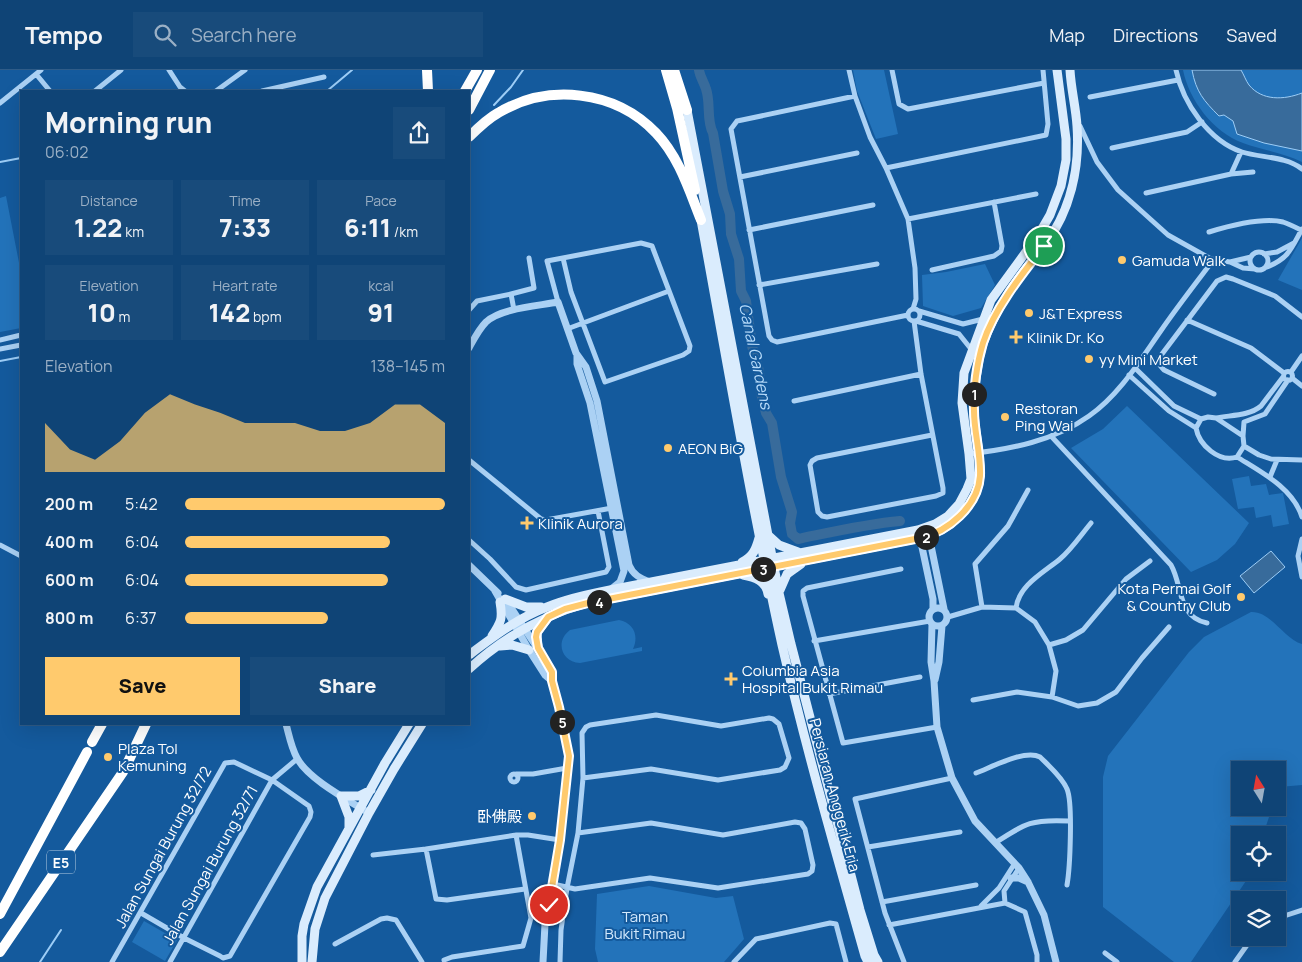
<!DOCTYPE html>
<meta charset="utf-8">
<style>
body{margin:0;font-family:Manrope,"Noto Sans SC",sans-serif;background:#184b7b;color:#f1f3f6;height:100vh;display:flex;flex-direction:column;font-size:19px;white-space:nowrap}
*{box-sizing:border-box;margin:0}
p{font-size:16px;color:#9bb0c5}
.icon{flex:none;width:28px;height:28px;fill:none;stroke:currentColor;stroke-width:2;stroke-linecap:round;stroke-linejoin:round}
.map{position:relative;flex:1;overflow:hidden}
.side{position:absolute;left:20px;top:20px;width:450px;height:635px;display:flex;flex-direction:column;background:#0f4476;border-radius:0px;box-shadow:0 5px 20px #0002,0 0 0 1px #2f5c88}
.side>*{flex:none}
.needle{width:32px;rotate:349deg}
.controls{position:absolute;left:1231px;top:691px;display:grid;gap:10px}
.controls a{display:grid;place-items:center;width:55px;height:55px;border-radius:0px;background:#0f4476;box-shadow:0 5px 20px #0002,0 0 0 1px #2f5c88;font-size:25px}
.pin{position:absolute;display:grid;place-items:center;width:42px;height:42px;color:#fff;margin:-21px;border:2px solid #fff;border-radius:50%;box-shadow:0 1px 5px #0007}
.km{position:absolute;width:25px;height:25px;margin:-12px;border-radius:50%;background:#222;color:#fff;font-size:14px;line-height:25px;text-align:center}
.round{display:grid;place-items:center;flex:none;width:52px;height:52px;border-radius:0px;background:#184b7b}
.overview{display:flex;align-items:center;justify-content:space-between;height:85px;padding:0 25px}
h1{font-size:28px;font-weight:800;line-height:38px}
.figures{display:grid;grid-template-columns:repeat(3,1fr);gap:8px;height:85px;padding:5px 25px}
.figures div{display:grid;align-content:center;border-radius:0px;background:#184b7b;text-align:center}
.figures b{font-size:25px;font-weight:800}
.figures small{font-size:14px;font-weight:400}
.figures p{font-size:14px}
.chart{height:140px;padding:10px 25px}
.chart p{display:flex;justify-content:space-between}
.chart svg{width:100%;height:90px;margin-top:5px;fill:#ffca6d;opacity:.7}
.button{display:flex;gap:10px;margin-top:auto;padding:10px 25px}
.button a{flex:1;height:58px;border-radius:0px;background:#ffca6d;color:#111;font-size:20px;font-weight:800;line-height:58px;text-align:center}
.button a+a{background:#184b7b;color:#f1f3f6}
ul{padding:0 25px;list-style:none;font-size:16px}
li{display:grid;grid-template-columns:80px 60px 1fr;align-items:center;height:38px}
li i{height:12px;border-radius:6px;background:#ffca6d}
header{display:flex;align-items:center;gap:30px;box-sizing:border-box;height:70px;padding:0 25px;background:#0f4476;border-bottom:1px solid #2f5c88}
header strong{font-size:24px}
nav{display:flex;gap:28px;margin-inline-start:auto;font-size:18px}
.search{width:350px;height:45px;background:#184b7b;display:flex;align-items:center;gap:12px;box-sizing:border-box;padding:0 18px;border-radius:0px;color:#9bb0c5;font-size:19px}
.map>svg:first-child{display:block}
.green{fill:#2373ba}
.water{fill:#386b9b;stroke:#9dcdf6}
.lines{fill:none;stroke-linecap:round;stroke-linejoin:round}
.stream{stroke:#9dcdf6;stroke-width:2}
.river{stroke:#386b9b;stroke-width:10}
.minor{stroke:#abd1f4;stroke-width:5}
.tertiary{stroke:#abd1f4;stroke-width:7}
.secondary{stroke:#daecfd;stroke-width:9}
.motorway{stroke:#fff;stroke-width:10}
.route-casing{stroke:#fff;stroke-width:10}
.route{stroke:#ffca6d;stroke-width:6}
.poi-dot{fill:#ffca6d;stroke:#145a9d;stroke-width:2}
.labels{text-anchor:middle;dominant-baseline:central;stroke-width:4;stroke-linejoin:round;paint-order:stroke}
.shield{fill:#145a9d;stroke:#b8cee2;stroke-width:1}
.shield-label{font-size:14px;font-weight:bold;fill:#fff}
.poi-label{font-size:15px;fill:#fff;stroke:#145a9d;text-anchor:start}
.street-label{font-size:15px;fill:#fff;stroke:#145a9d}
.park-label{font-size:15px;fill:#d3e9fd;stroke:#145a9d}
.water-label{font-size:16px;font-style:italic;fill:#b7dbfa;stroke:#145a9d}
</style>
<header>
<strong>Tempo</strong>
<div class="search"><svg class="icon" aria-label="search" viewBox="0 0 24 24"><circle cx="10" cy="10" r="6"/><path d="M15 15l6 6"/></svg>Search here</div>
<nav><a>Map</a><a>Directions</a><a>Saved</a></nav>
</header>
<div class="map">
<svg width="1302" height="892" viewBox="0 0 1302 892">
<rect width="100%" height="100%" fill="#145a9d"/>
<!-- green -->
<path class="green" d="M853,0H884L898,64L876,69L857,21Z
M1183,0H1302V92C1283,83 1262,80 1243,73C1213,62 1189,30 1183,0Z
M6,126L21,203V258L0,262V128Z
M1302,168V220L1278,210Z
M985,194L995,215L981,238L953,246L923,236L922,205L946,202Z
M1127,336L1249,453L1235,474L1217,490L1191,502L1071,378L1103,359Z
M1249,406L1251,416L1266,414L1269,425L1283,423L1289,454L1273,457L1271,445L1256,448L1254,437L1238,439L1232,409Z
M1251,542C1271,541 1284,569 1302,574V715L1279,717L1278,721V700H1240V738H1272L1263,765H1240V802L1251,803L1250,805L1191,892H1174L1103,837V707L1108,686L1189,582L1204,567Z
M619,550C634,553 639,566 633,579L642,577V581L580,593C561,592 555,571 570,560Z
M649,816L716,828L733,826L744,869L724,892H598L595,879L597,824Z
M144,851L177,870L165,891L132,872Z"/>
<!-- water -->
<path class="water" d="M1192,0H1241C1244,5 1246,11 1249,15C1262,31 1284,30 1302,23V81L1264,73L1237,64L1233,51L1224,45L1219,46C1204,31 1196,22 1192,0Z
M1271,481L1285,497L1254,523L1240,506Z"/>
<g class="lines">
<!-- stream -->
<path class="stream" d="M327,21L352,0
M494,35L511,17L523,0
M0,92L21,88
M0,291L21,287
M40,892L61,860"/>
<!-- river -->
<path class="river" d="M699,0C700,7 704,12 706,19C711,33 706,50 713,63L723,121L730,144L731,164L739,189L741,221L746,231L752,276L759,301L761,323L766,343L772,353L781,407L792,442L790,453L792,464L798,469C832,462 866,454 900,451"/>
<!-- minor -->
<path class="minor" d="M169,0L180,17L185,21
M849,0L855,26L870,67L886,98L908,149L915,198L916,229L913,239
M892,0L899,34L908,39L1044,13
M1176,0C1183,33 1209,71 1242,82C1261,88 1286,86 1302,99
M36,4L50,21
M95,21L121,0
M216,21L245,0
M262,21L324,7
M855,26L742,50L737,51L731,59L769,266L772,270L777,272L908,245
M1090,27L1178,10
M0,33L41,0
M1080,56L1097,92L1118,120L1168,165L1211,189L1230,192L1243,198L1255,199
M1112,78L1187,62L1202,52
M886,98L1046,65L1048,54L1043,0
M1231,104L1241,82
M740,107L857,83
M1146,123L1231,104L1253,102
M908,149L1036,124
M749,160L873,135
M1209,162C1229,156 1262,147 1283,152C1289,154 1295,157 1301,160
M1250 191a9 9 0 1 1 18 0a9 9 0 1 1-18 0Z
M1264,184L1277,182L1294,173
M1230,192L1251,187
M1267,197C1289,188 1291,179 1302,159
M932,200L994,186L1001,181L1002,176L994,132
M759,215L877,194
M558,232L547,191L641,173L652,176L690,276L689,281L683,285L605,312L571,222L563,188
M908 245a6 6 0 1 1 12 0a6 6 0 1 1-12 0Z
M469,240L477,231L511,224
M514,240L511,224L534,218L529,188
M919,241L963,254L983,249
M1187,250L1251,278L1284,303
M914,251L921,304L943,418V423L936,426L827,447L822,446L818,442L810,395L812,391L817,388L932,365
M916,251L959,264L971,279
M567,259L669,221
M0,270L21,265
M0,279L21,275
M1135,298L1174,336L1201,349
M1283.5 306a4.5 4.5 0 1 1 9 0a4.5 4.5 0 1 1-9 0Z
M1291,302L1302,286
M1129,305L1169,341L1196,358
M1292,308L1302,316
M1214,324L1164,300C1160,296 1158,294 1159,288L1217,211L1226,207L1233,209L1275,226L1302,247
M794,331L921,304
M1208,347L1216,348L1243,366L1244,376L1237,387C1219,393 1199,375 1196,358L1201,349Z
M1216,348C1231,345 1249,346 1261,336L1283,307
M1051,366L1171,495C1183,516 1177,547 1207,553
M1243,366L1244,352L1265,344L1288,310
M1244,376L1259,385L1271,389L1302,390
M969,384C1011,379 1054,371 1089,346C1119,325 1139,292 1160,262C1175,240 1192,218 1208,197L1211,189
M1237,387C1261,402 1293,418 1302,447
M469,390L541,449L546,450L612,438
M1270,407L1277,390
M1302,469L1298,486L1302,507
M469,470L490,489L516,517L526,520L606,502L609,497L598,441
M0,475L21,486
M901,499L807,518L803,521V526L843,673L937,657
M982,537L975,494L1008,456L1028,420
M1016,538C1019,515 1043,503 1060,489C1071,480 1081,465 1091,453
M948,547L982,537L1016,538L1035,552L1049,575L1056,601L1052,627
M814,571L930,551
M1049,575L1066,570L1083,560L1126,509L1150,491
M829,624L920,607
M973,630L1017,622L1052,627L1078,636L1097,633L1116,622L1142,588L1169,557
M976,703C992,697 1025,679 1040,687C1049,696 1062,707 1067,719C1073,733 1070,798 1067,815
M510 708a4 4 0 1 1 8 0a4 4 0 1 1-8 0Z
M516,704H533L567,698
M995,773C1026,753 1032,749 1069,751
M868,777L960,762
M426,779L436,829L447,830L525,819
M373,785L426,779L516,765H528L560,770
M553,814L575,819L650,808L718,818L808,804L812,801L813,795L805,759L801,753L795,752L723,765L651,753L578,763
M882,832L976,815
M1005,833L1004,821L1019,798
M981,836L999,818L1015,793
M1278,848L1302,840
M889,855L1005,833L1025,842L1037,885V892
M335,874L381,849L387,848L396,850L422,892
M1105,883L1117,892
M444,890L452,887L523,876L531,848L516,765
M112,892L225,693L234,692L272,710L309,736L311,742L310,747L230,886L223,888L220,886L184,868L141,843
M170,892L272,710L297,689
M560,892L561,860L567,818L578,763L583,708L582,663L586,657L590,655L656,645L721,656L769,648L773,649L779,654L789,688L785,697L780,700L718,710L651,699L583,708
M734,892L756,869L830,853L836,854L846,892
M904,892L885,843L855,729L952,708
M1235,892L1252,868"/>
<!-- tertiary -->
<path class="tertiary" d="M469,278C474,269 479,259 486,252C501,238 538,236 558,232L576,283L586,297L597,331L629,495C633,505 640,508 650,512
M577,286V294L590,333L624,501L620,512L610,520
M928,461L944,539
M919,463L933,529V539
M469,495L498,523
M495,521L529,580L545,605L552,611L559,637L569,686L560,770L553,814L545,854L543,892
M506,530L547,593L552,602V611
M929 547a9 9 0 1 1 18 0a9 9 0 1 1-18 0Z
M932,554L931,592L934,611L937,657L952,708L975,751L1019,798L1028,812L1044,845L1056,892
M935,610L939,592L942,556
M286,654C289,665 291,677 297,688C308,709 348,730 369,743
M1011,808H1019L1028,812"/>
<!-- secondary -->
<path class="secondary" d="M687,40L779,523L791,574L840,763L860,840L874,885L878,892
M701,150C727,292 751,434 782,575C806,679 836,783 865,886L868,892
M768,465L779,475L798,482
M742,492C753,487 756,479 759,468
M743,505C755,507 766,511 768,524
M780,520L787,504L801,494
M505,529L526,537H541
M492,566C501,552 503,549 500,532
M500,576L512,575L529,580
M538,578L537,562L547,549
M469,585C493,567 518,548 547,537C567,529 589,524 610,520L918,460L935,454L948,446L959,434L967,419L971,409L969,384L962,333L964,303L991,230L1039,164L1050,145L1061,116L1066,90V69L1057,0
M469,599C503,568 543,545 588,533L920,468C948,462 978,436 980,406C981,385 975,363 974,342C973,325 978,287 984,271C993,247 1006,225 1021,205C1029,194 1038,185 1045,175C1070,141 1080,99 1077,56C1076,38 1071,19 1070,0
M349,757V747L341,726H359L371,720
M302,892V866L304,854L317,817L385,693L409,654
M312,892L315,859L325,828L369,743L394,699L422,654"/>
<!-- motorway -->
<path class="motorway" d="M427,0L428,21
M666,0L677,38L695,120
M674,0L687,40
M465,21L477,0
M469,40L490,0
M469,67C478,58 487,49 498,43C548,13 615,20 656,63C679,87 689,120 701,150
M92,672L102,654
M128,692L146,654
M0,844L87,682
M0,882L123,702"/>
</g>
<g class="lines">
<defs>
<path id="route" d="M549,835L560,770L569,686L559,637L552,611V602L538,578L536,567L537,562L548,547L565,539L588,533L920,468C948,462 978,436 980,406C981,384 974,362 974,341C973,320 977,293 983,273C994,239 1022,204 1044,176"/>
</defs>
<!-- route casing -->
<use href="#route" class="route-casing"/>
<!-- route -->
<use href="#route" class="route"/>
</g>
<!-- markers -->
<g class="poi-dot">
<circle cx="1122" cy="190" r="5"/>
<circle cx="1029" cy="243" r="5"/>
<path d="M1013.5 259.5h5v5h5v5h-5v5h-5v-5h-5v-5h5z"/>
<circle cx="1089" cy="289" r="5"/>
<circle cx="1005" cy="347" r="5"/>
<circle cx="668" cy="378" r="5"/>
<path d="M524.5 445.5h5v5h5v5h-5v5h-5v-5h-5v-5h5z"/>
<circle cx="1241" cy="527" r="5"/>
<path d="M728.5 601.5h5v5h5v5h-5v5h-5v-5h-5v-5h5z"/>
<circle cx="108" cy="687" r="5"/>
<circle cx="532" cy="746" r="5"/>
</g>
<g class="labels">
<!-- shield labels -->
<rect class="shield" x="47" y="780.5" width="28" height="23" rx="4"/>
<g class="shield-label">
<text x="61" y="792">E5</text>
</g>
<!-- poi labels -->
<g class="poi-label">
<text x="1132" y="190">Gamuda Walk</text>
<text x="1039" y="243">J&amp;T Express</text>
<text x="1027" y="267">Klinik Dr. Ko</text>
<text x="1099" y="289">yy Mini Market</text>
<text x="1015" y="338">Restoran<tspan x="1015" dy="17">Ping Wai</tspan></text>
<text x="678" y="378">AEON BiG</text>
<text x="538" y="453">Klinik Aurora</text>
<text x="1231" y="518" text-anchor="end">Kota Permai Golf<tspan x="1231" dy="17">&amp; Country Club</tspan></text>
<text x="742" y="600">Columbia Asia<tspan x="742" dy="17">Hospital Bukit Rimau</tspan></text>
<text x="118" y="678">Plaza Tol<tspan x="118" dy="17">Kemuning</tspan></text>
<text x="522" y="746" text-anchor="end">卧佛殿</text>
</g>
<!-- street labels -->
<g class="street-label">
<text transform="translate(835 725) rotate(75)">Persiaran Anggerik Eria</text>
<text transform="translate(163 777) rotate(-61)">Jalan Sungai Burung 32/72</text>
<text transform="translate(210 795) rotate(-61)">Jalan Sungai Burung 32/71</text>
</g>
<!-- park labels -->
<g class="park-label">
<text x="645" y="846">Taman<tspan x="645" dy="17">Bukit Rimau</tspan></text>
</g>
<!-- water labels -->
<g class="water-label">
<text transform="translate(756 286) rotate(78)">Canal Gardens</text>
</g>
</g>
</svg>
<div class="controls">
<a><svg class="needle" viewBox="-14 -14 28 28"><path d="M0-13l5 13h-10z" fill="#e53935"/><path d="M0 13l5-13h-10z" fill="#9bb0c5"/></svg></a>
<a><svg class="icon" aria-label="locate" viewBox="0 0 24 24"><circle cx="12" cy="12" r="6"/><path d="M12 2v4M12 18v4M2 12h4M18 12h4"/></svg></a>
<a><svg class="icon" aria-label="layers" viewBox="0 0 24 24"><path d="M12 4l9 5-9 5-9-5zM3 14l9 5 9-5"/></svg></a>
</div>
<div class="pin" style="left:1044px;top:176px;background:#1e9e55"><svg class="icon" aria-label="arrive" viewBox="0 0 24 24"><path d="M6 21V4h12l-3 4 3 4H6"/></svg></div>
<div class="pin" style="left:549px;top:835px;background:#d93025"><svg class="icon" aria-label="check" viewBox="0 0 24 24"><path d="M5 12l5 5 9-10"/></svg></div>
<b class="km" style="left:974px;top:324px">1</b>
<b class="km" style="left:926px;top:467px">2</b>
<b class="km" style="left:763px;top:499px">3</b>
<b class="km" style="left:599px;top:532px">4</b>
<b class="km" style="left:562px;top:652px">5</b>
<section class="side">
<div class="overview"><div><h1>Morning run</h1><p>06:02</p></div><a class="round"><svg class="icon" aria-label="share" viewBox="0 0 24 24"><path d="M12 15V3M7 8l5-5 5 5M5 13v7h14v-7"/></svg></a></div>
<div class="figures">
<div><p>Distance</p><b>1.22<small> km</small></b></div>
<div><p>Time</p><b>7:33</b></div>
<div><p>Pace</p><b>6:11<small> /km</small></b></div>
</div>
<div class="figures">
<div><p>Elevation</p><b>10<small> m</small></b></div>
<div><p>Heart rate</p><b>142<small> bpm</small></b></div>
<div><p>kcal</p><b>91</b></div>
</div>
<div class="chart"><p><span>Elevation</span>138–145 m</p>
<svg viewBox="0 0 160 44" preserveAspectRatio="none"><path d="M0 44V20L10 33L20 38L30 29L40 15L50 6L60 11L70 15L80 20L90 20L100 20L110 24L120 24L130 20L140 11L150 11L160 20V44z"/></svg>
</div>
<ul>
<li><b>200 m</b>5:42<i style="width:100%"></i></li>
<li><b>400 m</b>6:04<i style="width:79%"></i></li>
<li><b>600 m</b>6:04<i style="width:78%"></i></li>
<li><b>800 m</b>6:37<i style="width:55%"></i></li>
</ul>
<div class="button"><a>Save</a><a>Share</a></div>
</section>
</div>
